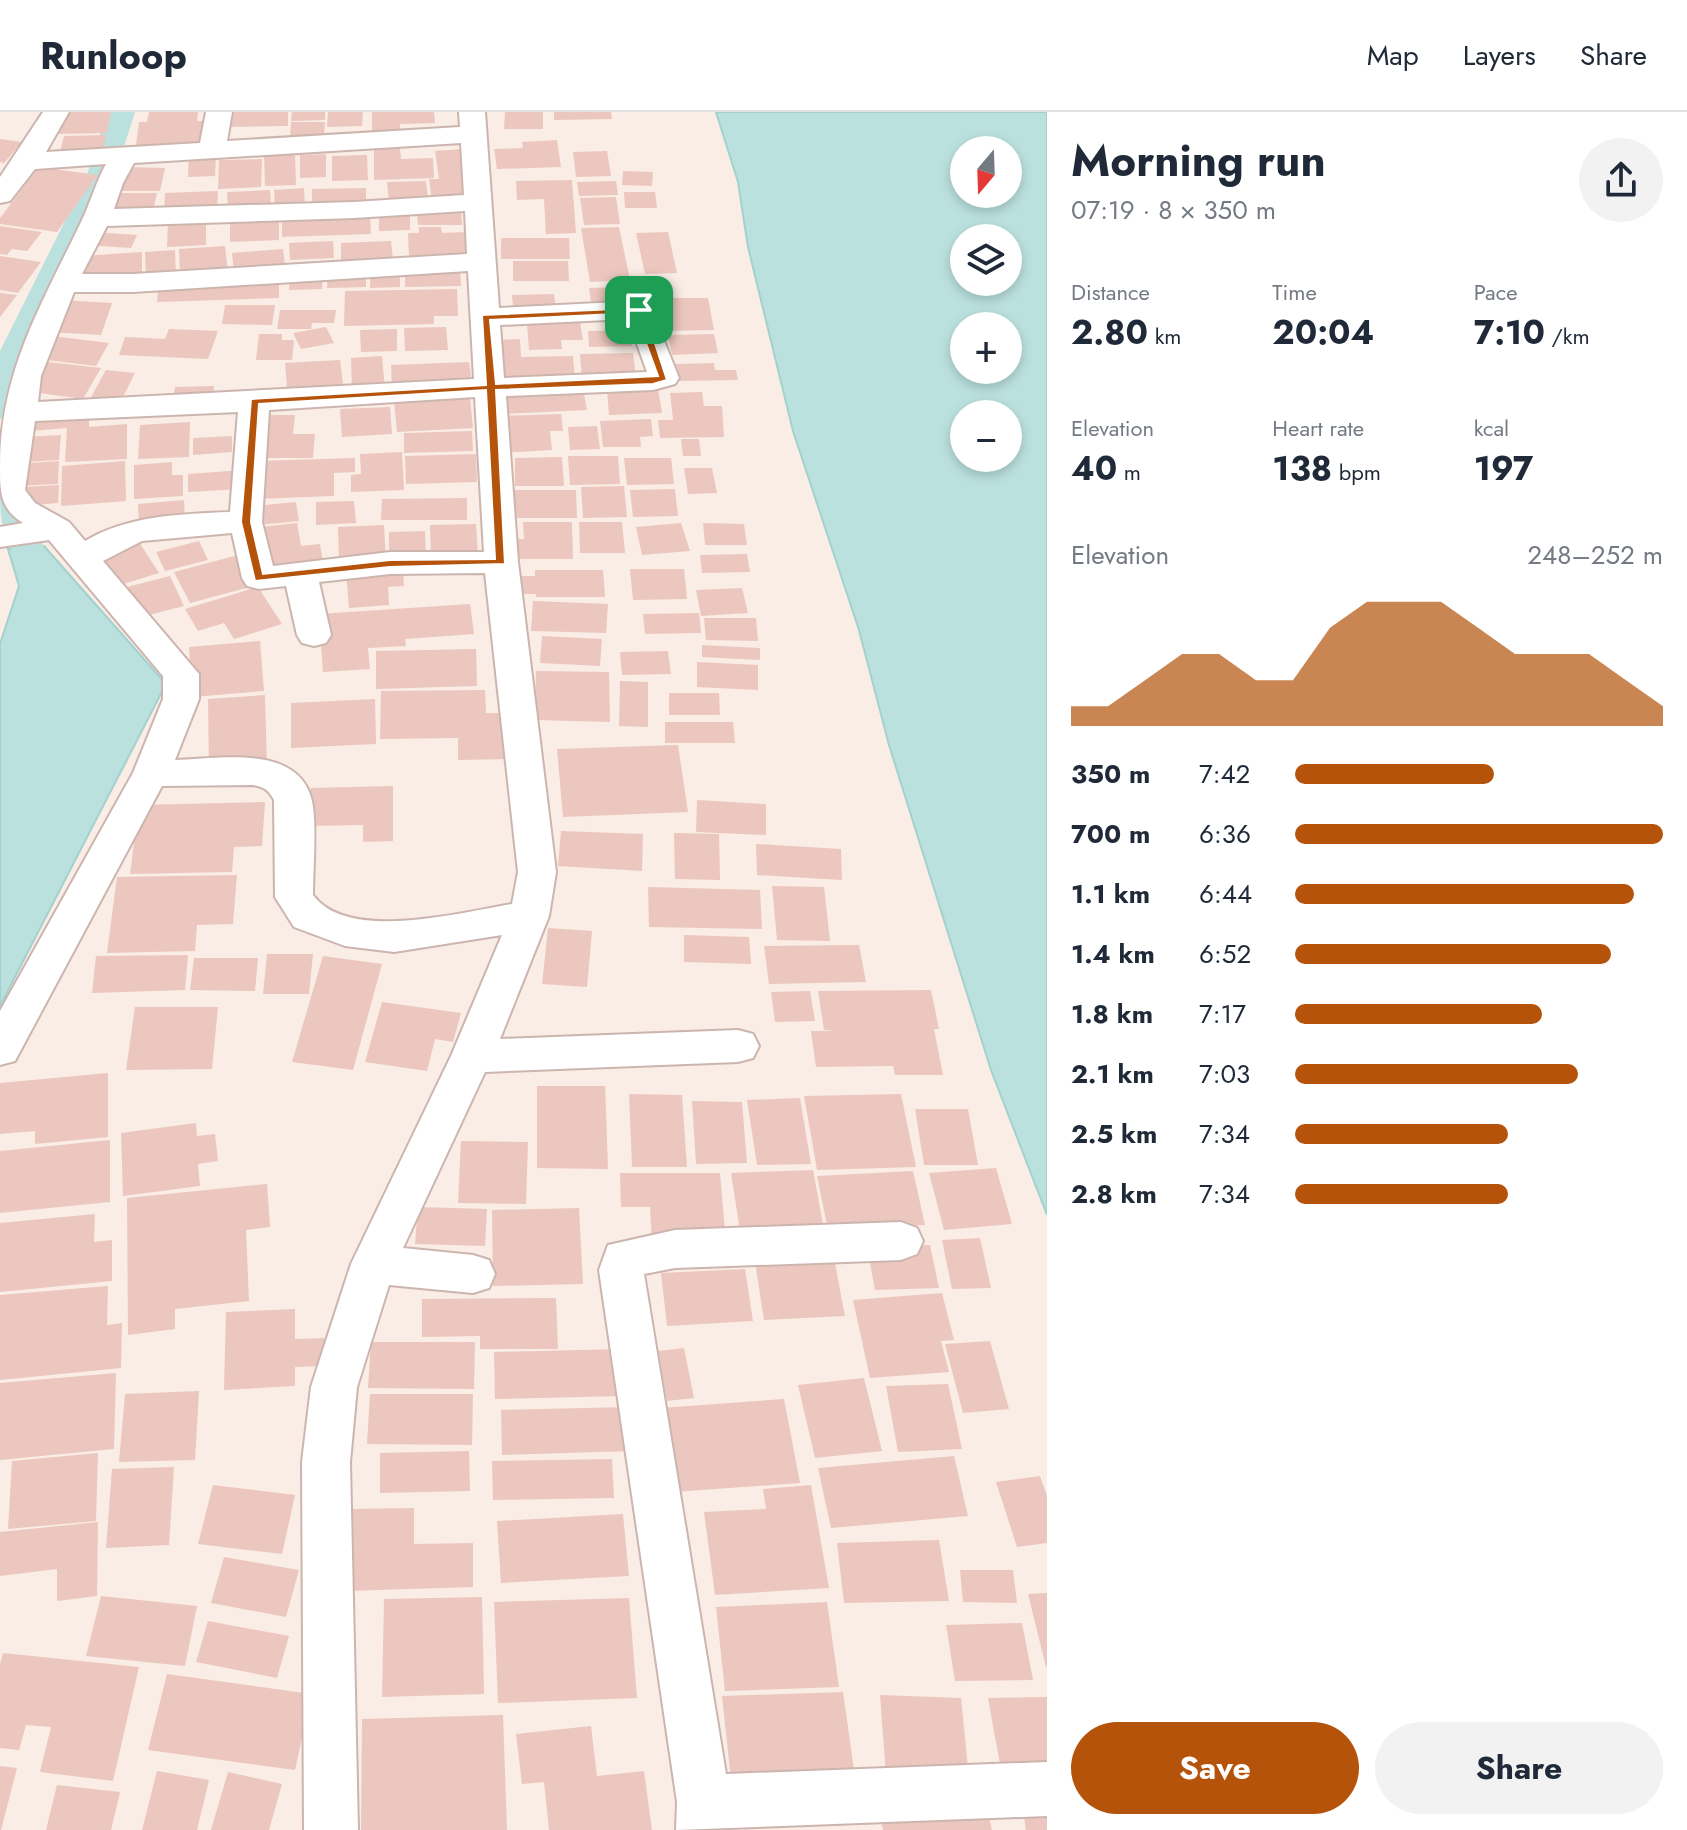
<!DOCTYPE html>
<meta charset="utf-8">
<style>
body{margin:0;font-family:Jost,sans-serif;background:#f2f2f3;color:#1f2937;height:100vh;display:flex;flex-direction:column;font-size:30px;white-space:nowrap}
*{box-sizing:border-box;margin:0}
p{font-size:26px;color:#747a83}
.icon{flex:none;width:44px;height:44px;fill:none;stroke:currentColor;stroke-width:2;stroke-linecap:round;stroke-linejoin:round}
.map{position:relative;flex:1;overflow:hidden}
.drawer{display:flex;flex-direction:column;background:#fff;width:640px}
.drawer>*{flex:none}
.needle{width:52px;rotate:199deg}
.tools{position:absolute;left:950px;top:24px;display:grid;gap:16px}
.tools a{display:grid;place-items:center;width:72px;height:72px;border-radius:50%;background:#fff;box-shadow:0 4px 12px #0003;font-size:40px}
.pin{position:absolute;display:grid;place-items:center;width:68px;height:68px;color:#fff;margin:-34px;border-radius:16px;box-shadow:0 4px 12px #0006}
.round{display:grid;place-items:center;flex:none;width:84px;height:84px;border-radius:42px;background:#f2f2f3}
.summary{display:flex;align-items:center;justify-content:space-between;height:136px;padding:0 24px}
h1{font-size:44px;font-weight:700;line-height:60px}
.figures{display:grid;grid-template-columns:repeat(3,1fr);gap:12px;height:136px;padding:8px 24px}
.figures div{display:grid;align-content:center}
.figures b{font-size:34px;font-weight:700}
.figures small{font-size:22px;font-weight:400}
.figures p{font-size:22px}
.chart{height:224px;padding:16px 24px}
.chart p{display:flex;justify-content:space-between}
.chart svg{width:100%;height:144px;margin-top:8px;fill:#b45309;opacity:.7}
.button{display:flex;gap:16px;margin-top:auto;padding:16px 24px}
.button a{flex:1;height:92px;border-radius:48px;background:#b45309;color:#fff;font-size:32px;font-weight:700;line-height:92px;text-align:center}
.button a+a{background:#f2f2f3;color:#1f2937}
ul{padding:0 24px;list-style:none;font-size:26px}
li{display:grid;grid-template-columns:128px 96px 1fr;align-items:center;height:60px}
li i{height:20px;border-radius:10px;background:#b45309}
header{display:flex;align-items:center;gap:48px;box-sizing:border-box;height:112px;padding:0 40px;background:#fff;border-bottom:2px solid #e0e1e3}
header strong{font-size:38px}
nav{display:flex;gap:44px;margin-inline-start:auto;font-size:28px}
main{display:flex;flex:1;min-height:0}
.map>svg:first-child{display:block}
.water{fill:#bbe1de;stroke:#a3d1ce;stroke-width:2;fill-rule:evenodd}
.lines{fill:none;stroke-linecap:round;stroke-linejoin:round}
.canal{fill:#bbe1de;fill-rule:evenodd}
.building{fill:#ecc7bf}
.street-casing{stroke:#ccb5af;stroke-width:4}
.street{fill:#fff;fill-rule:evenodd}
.route{fill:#b45309;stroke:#fff;stroke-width:2;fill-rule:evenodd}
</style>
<header>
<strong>Runloop</strong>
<nav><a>Map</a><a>Layers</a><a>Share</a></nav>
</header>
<main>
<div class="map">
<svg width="1047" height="1718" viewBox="0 0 1047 1718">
<rect width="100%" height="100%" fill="#f9ede5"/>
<!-- water -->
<path class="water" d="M716,0H1047V1103L991,958L889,633L859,518L793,319L748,135L738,70ZM964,38H1008V82H964ZM964,126H1008V170H964ZM964,214H1008V258H964ZM964,302H1008V346H964Z
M44,434L166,572L0,894V532L19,474L8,437Z"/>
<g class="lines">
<!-- canal -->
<path class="canal" d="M107,0H135L113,69L16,271V297L11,304L0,307V239L85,69Z
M0,373L12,376L17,383L44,435L39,443L27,446L15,443C0,419 0,400 0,373Z"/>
</g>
<!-- building -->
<path class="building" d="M61,0H111L107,21L56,22Z
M149,0H198L197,9H208L206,32L136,33L139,10H147Z
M232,0H288V14L231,15Z
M292,0H325V8L291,9Z
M328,0H363L362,14L327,15Z
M372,0H434L435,11L400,12V22L372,23Z
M505,0H543V17H504Z
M554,0H611L612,7L554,8Z
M291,10H325L324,22L290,25Z
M106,23L103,39L60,40L64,24Z
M0,27L22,30L4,51L0,50Z
M557,28L561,55L497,57L494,37L523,36L522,30Z
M400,36L401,47L433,46L434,66L374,68V37Z
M462,37L468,87L432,89L429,67H439L435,39Z
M607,39L611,64L576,65L573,40Z
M295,41L296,73L265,74L264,42Z
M216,42L215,64L188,65L189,43Z
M326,42V65L300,66V43Z
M367,43L368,68L332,69V44Z
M262,47L261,75L218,77L219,48Z
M39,55L98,63L57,120L0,112V106Z
M123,55L165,56L160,79H117Z
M623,59L653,60L652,74L622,73Z
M572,68L576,121L546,122L544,87L517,88L516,69Z
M426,69L428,87L389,89L387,70Z
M616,69L618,83L579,84L577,70Z
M304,76L305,94L275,96L274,78Z
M366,76V94L312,96V77Z
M270,78L271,96L228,98L227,80Z
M218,79L217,98L164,101L165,81Z
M624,80H655L657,96H625Z
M112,81H157L153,99H107Z
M616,85L620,112L584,113L580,86Z
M461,98L462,113H418L417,99Z
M379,100H410V118L379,119Z
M370,103L371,122L282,125V106Z
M279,105V128L230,130V107Z
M206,107V133L167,135L168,108Z
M0,114L42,120L27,139L12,137L7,143L0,142Z
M419,115H441L442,121L466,120L468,142L409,144L408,121H419Z
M619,115L630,168L590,170L581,116Z
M90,120L137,123L131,136L85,133Z
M668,120L677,161L645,162L636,121Z
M501,126H569L570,147H501Z
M333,129L334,146L290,148L289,131Z
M391,129L393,148L341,150V131Z
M225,134L228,160L180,164L179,137Z
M283,137L285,153L271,154L272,157L234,160L232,141Z
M175,138L176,164L146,167L145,140Z
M142,140V165L81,169L82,144Z
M0,144L41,150L18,181L0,178Z
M513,149H568L569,169H513Z
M460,156L461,174L405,175V157Z
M371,158H400V175L370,176Z
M328,160H366V175L327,176Z
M323,162L322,177L289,178L290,163Z
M279,168V186L157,190L159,171Z
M622,175L626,197L592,198L589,176Z
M457,177L458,204H434V212L344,214L345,179Z
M0,181L17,183L0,205Z
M554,182L556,197L514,203L512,183Z
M662,186H708L714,218L666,219Z
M61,188L112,191L101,223L48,220Z
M225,193H275L272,213L222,212Z
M280,198H336L334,211H312L311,217H277Z
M580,210L583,228H561L562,237L529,238L527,211Z
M326,215L334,231L301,237L293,221Z
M446,215L448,238L405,239L404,216Z
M169,217L218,219L208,247L119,243L125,225L165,227Z
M397,217V239L361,240L360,218Z
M631,218L632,234L589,235L588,219Z
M259,222H282V228H294L292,248H256Z
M714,222L718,241L672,243L668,223Z
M53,224L109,231L96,254L39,247Z
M520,227L521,245L573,244L575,268L497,269L494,228Z
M633,241L636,265L582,266L580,242Z
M382,244L385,277L352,279L351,246Z
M340,248L343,272L333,273L334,281L307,283V275L287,276L285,251Z
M39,249L101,256L83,287L32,280L42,265L30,264Z
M469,250L472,271L392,275L391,253Z
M714,251L715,258H736L738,268L679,269L676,252Z
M106,258L135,261L121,289L91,285Z
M214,274L213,288H173L175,275Z
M583,276L587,298L502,302L500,280Z
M658,277L662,301L609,303L607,278Z
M702,280L704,294H722L724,325L660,326L658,308H673L670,281Z
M470,286L473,316L397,320L394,289Z
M390,295L392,322L342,325L340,297Z
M89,299V315L127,312V347L65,350L67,316L30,319L31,303Z
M561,302L563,319H550L552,338L501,341L497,304Z
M259,303H295L293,322H315L313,346H254Z
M651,307L653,324L640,325L641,335H603L600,309Z
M190,310L189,345L138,347L140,313Z
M597,314L600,337L570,338L568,315Z
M472,319L473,339L404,341V321Z
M61,323L59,348L23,350L25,325Z
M232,324V340L193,343V326Z
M681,327H699L701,344H683Z
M402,340L404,378L351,380V363L361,362L360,342Z
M476,342L477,370L406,372L405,344Z
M568,344H618L620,372L570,373Z
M562,345L564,374H515V346Z
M355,346V360L334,361V384L255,387L257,349Z
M624,346H671L674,372L627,373Z
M59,349L58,372L13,374L15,352Z
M125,349L126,389L61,394L62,354Z
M172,350V363H183V384L134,387V353Z
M684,356H712L717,381L688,382Z
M242,358V377L188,380V362Z
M59,373L58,391L21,394L22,375Z
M624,374L627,405L583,406L581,375Z
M675,377L678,404L633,405L630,378Z
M512,378H576L577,406H511Z
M467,386V408H381L382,387Z
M184,388L185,409L139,413L138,392Z
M354,389L356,411L316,413V390Z
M296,390L299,409L257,413L254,394Z
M523,410H572L573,447H511L510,427H524Z
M579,410H622L625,441H580Z
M297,411L301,434L320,432L324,455L267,460L261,415Z
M681,411L690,439L642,443L636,415Z
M703,411L744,412L747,433H705Z
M476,412L478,443L431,445L430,413Z
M384,413L386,449L339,451L338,415Z
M425,419L426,445L389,446V420Z
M199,429L208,448L165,459L156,440Z
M139,430L159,461L120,473L100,442Z
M747,442L750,460L702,461L700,443Z
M238,443L254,474L190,491L174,460Z
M403,457L404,474L388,475L389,493L349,496L346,460Z
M630,457H684L687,487L633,488Z
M535,458H603L605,485H536V482H515L514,464H535Z
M170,464L184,494L141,505L127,475Z
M258,475L282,512L234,527L224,511L198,519L185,497Z
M742,476L748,501L701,504L696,478Z
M533,489L608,492L606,521L531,519Z
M470,492L474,522L405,527L406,534L368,536L370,557L323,560L319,502Z
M699,501L701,521L645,522L643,502Z
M704,506H756L758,529L706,528Z
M542,524L602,527L600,554L540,551Z
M260,529L264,579L192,585L189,535Z
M702,533L760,536V548L702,545Z
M476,537L477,574L376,577V539Z
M668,539L671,562L622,563L620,540Z
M697,550L758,553V578L697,575Z
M536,559L609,560L610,610L535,608Z
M620,569L648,570V615L619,614Z
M485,578L486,601H507L508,647L458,648V626L380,627L381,579Z
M669,581H719L720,603H669Z
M265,583L267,654L209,658L208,587Z
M375,587L376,632L291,636V591Z
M665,610H733L735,631H665Z
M678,633L688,700L563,705L557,637Z
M393,674V729L363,730V713L310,714L311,676Z
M697,688L766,692V723L696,720Z
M265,690L262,734L234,735L232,760L130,762L139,693Z
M561,719L643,722L642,759L558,754Z
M674,721L719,722L720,768L675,767Z
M756,732L841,737L842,768L757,763Z
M237,763L233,812L197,813L195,839L107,841L117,765Z
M772,774L824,775L830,829L777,828Z
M648,775L760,778L762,817L649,815Z
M548,816L592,819L587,875L542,872Z
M684,823L749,825L751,852L684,850Z
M859,833L866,870L769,872L764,834Z
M267,842H313L309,882H263Z
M188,843L185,878L92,881L96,844Z
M323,844L382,852L353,958L292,950Z
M194,846H258L255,879L190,878Z
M931,878L939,917H934L943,963H895L893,954L816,955L811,919H836L824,918L818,879Z
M810,879L815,909L775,910L771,880Z
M382,890L461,901L453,930L435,927L427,959L365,950Z
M135,895H218L212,957L126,958Z
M108,961V1025L35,1032V1019L0,1022V971Z
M537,974H605L608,1057L537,1056Z
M629,982L682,983L687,1055H632Z
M901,982L916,1055L817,1058L804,984Z
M800,986L811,1052L757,1053L747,988Z
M692,989L742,990L747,1051L696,1052Z
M915,997H968L978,1053H924Z
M196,1011L197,1024L215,1022L218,1049L198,1052L200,1074L123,1084L121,1021Z
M110,1028V1090L0,1101V1039Z
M461,1029L528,1030L526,1092L458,1091Z
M996,1056L1012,1112L944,1118L929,1061Z
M813,1058L826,1128L742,1132L731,1061Z
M913,1059L925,1113L828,1118L817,1064Z
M620,1061H720L726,1130L652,1131L650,1095H621Z
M267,1072L270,1115L246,1118L249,1189L175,1197V1217L128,1223L127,1086Z
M418,1095L487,1097L485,1134L415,1132Z
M579,1096L583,1172L493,1174L492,1098Z
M95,1102L94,1130L112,1128V1169L0,1180V1111Z
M980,1126L991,1176L952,1177L942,1128Z
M930,1133L939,1176L875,1178L867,1134Z
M834,1146L845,1204L764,1208L755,1150Z
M745,1157L753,1209L667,1214L661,1161Z
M108,1174L107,1213L122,1211L121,1256L0,1268V1183Z
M942,1181L954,1228L941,1229L949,1260L870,1266L853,1188Z
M556,1186L558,1237H480V1224L422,1225V1187Z
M295,1197V1227L324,1226V1254L295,1255V1274L224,1278L226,1200Z
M990,1229L1009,1297L963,1301L945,1232Z
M371,1230H475L474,1277L368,1276Z
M684,1236L694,1286L667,1289L658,1239Z
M621,1237L624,1284L495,1287L494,1240Z
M116,1261L114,1337L0,1348V1271Z
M864,1266L882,1339L815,1346L798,1273Z
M948,1272L962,1337L898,1340L886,1274Z
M199,1279L195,1348L119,1350L125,1282Z
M370,1282H473L472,1333L367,1332Z
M784,1287L800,1371L674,1380L661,1296Z
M629,1295L633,1339L502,1343L501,1298Z
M469,1339L470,1379L380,1381V1341Z
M98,1341L96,1409L8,1417L12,1349Z
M954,1344L968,1404L831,1416L818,1356Z
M612,1347L614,1386L493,1388L492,1349Z
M174,1355L169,1433L106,1436L112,1357Z
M1040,1364L1047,1384V1431L1017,1435L996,1370Z
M213,1373L295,1383L282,1442L198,1432Z
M811,1373L829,1476L715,1483L704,1400L766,1397L763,1377Z
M414,1396V1432L473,1431V1475L347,1479L349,1397Z
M623,1402L629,1464L501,1471L497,1409Z
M98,1410L97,1484L57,1489V1457L0,1464V1420Z
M939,1428L949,1489L844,1491L837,1431Z
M224,1445L299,1458L286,1505L211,1491Z
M960,1458H1013L1017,1491L963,1490Z
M1047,1481V1555H1046L1028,1482Z
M101,1484L197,1494L185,1554L86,1544Z
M482,1485L484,1582L382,1585L384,1487Z
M629,1486L637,1586L498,1591L494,1490Z
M827,1490L839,1575L725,1579L716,1495Z
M208,1509L289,1524L277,1566L196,1550Z
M1022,1511L1033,1568L955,1569L946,1513Z
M3,1541L139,1555L113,1669L40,1660L51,1615L26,1613L19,1638L0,1636V1552Z
M167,1562L311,1582L295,1658L148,1638Z
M843,1580L856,1672L732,1677L722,1584Z
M880,1583L961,1586L969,1666L886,1664Z
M1047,1585V1667L1003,1669L988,1586Z
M503,1603L507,1718H361L362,1607Z
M591,1614L597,1664L644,1659L652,1718H549L544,1670L522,1672L516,1622Z
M0,1654L17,1656L1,1718H0Z
M157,1659L209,1668L197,1718H142Z
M228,1660L282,1672L269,1718H211Z
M57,1673L120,1680L111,1718H46Z
M1022,1692H1047V1718H1026Z
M987,1696L992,1718H883L880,1702Z"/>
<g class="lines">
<defs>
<path id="street" d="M43,0H69L46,40L200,31L206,0H232L227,29L460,15L459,0H485L499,196L639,189L649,192L679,266L675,272L653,278L506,284L518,450L556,760L549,804L500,927L738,918L753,922L759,934L753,946L738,950L485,960L403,1136L473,1143L489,1148L495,1162L489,1176L473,1181L389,1173L357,1275L350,1350L358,1718H304L302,1350L311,1275L351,1152L451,944L502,823L394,840L345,834L294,815L275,785L274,688C269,678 264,675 253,673L162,674L15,949L0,953V899L133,661L163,587V564L49,428L0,435V415L23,411C0,397 0,380 0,354C0,259 42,192 82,108C91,89 96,70 106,52L35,57L10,89L0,91V65ZM461,31L464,83L354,90L114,97L123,71L134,51ZM465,99L467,142L133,162H82L107,114L354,106ZM468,159L474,267L38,290L41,264L74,180H133ZM628,207L647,260L504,266L500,213ZM475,285L484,440H390L273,454L262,410L269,298ZM238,300L230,400C181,402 129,403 85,429L69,410L35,391L25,378L35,309ZM232,421L242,466L247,474L259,477L286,474L297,523L302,531L314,534L326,531L331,523L319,470L390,462L485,461L518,760L512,792C462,800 348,831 313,783C313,756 317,713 312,689C299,631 217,647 175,648L199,587V562L103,449L142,429Z
M901,1110L917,1116L923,1129L917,1142L901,1148L675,1156L644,1162L726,1662L1047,1650V1704L676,1718L677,1690L599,1158L608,1133L675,1118Z"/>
</defs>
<!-- street casing -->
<use href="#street" class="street-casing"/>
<!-- street -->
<use href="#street" class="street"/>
</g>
<!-- route -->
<path class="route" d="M639,196L644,198L667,268L653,272L496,278L505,452L390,455L255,469L241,410L251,287L486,273L482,203ZM635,201L658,264L496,272L490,208ZM486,278L495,447L390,448L263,462L251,410L259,292Z"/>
</svg>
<div class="tools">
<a><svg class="needle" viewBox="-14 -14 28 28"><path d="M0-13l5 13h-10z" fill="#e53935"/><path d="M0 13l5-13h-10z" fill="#747a83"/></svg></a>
<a><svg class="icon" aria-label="layers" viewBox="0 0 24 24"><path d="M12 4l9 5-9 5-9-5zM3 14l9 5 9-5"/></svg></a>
<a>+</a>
<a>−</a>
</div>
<div class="pin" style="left:639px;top:198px;background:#1e9e55"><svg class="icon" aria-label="arrive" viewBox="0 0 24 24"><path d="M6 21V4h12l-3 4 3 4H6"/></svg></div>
</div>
<section class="drawer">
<div class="summary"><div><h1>Morning run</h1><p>07:19 · 8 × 350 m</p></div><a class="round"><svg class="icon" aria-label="share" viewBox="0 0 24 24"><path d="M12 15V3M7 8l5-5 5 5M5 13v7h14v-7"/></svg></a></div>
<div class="figures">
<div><p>Distance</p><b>2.80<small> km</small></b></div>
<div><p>Time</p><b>20:04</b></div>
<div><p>Pace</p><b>7:10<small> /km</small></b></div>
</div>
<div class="figures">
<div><p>Elevation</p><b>40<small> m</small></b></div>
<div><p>Heart rate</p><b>138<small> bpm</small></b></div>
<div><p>kcal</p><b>197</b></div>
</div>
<div class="chart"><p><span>Elevation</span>248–252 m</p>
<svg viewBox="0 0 160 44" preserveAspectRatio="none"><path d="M0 44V38L10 38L20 30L30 22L40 22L50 30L60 30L70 14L80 6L90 6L100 6L110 14L120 22L130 22L140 22L150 30L160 38V44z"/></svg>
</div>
<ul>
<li><b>350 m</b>7:42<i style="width:54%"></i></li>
<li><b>700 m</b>6:36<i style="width:100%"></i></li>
<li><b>1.1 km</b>6:44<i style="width:92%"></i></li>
<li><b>1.4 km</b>6:52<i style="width:86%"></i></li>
<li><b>1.8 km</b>7:17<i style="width:67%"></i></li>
<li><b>2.1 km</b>7:03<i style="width:77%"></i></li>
<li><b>2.5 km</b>7:34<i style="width:58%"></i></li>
<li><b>2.8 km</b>7:34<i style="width:58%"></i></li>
</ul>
<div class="button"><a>Save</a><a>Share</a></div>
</section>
</main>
